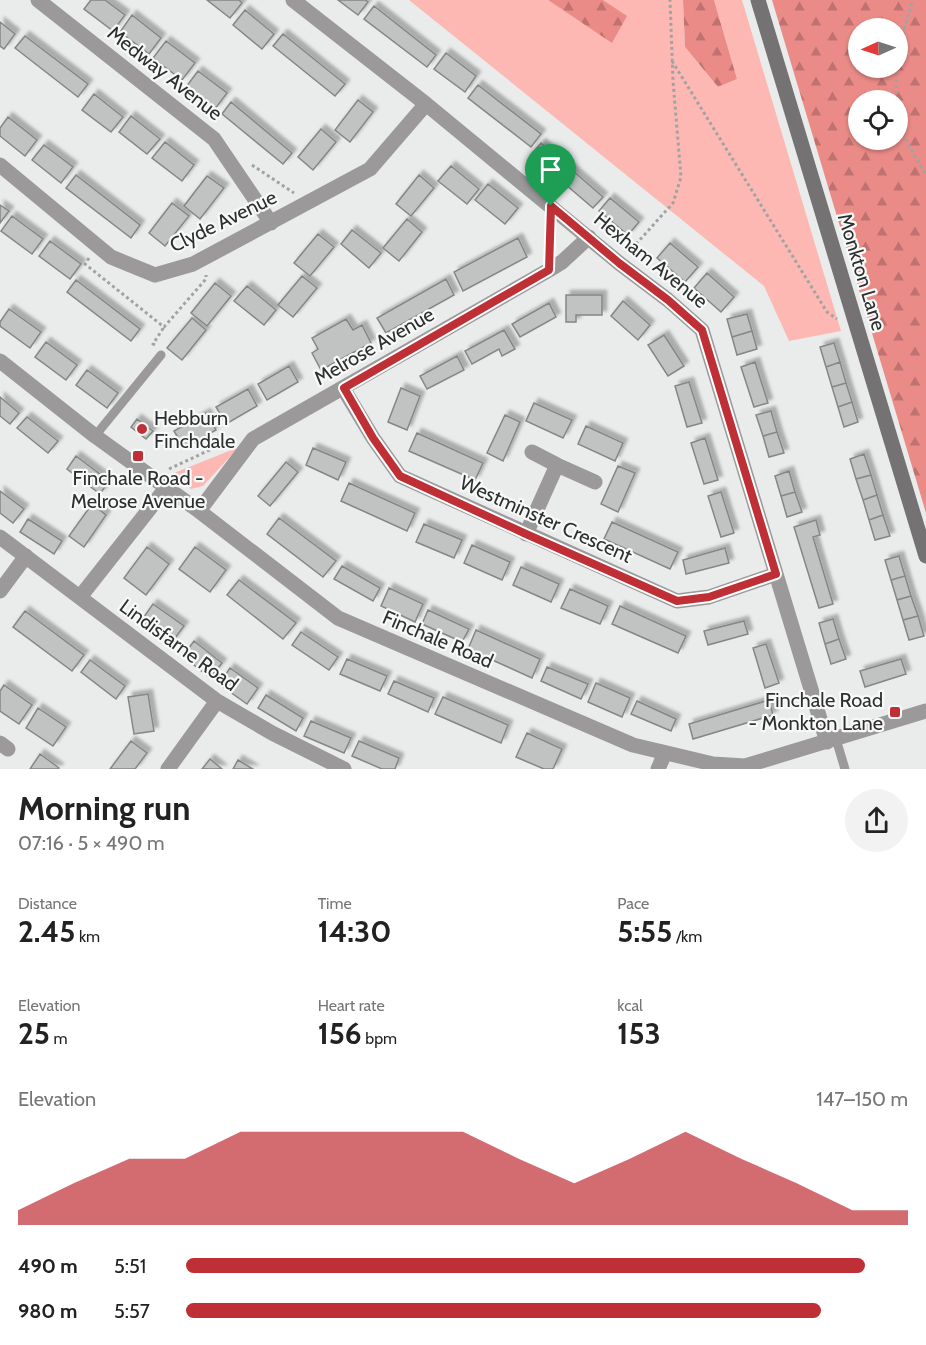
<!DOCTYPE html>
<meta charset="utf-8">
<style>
body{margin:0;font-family:Cabin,sans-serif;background:#f2f2f2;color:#222;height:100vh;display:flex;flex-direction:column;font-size:22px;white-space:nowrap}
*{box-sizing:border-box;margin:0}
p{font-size:20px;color:#767676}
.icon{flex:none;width:33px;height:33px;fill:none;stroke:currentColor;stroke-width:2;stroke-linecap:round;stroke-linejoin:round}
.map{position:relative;height:769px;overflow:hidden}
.panel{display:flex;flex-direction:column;background:#fff;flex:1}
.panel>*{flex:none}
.needle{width:39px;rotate:267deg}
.buttons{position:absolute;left:848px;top:18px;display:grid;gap:12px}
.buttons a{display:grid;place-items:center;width:60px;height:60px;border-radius:50%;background:#fff;box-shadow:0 2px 4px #0004;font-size:30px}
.pin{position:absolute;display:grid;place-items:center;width:51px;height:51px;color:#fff;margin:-62px -26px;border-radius:50% 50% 50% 0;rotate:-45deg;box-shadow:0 0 6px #0007}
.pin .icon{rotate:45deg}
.round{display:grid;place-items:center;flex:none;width:63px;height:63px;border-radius:32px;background:#f2f2f2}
.summary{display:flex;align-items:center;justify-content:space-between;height:102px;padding:0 18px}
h1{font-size:33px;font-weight:700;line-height:45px}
.metrics{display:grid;grid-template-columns:repeat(3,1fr);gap:9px;height:102px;padding:6px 18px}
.metrics div{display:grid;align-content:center}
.metrics b{font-size:30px;font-weight:700}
.metrics small{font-size:16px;font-weight:400}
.metrics p{font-size:16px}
.chart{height:168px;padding:12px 18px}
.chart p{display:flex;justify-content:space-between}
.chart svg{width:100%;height:108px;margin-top:6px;fill:#bf2f36;opacity:.7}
ul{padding:0 18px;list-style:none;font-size:20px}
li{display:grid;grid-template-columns:96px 72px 1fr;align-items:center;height:45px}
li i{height:15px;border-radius:8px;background:#bf2f36}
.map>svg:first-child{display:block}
.green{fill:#fdb8b4}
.forest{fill:url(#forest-firs);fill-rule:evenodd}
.building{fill:#c0c3c2;stroke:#848785;stroke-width:1.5;filter:url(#shadow)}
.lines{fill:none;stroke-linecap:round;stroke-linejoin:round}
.path{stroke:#a1a3a2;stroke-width:3;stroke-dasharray:3 3;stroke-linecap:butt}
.lane{stroke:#9b9999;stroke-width:9}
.street{stroke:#9b9999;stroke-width:15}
.secondary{stroke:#747272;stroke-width:15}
.route-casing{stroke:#fff;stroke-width:12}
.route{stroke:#bf2f36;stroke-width:8}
.poi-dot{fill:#bf2f36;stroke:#f6f9f8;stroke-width:2}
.labels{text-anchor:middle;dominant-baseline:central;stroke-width:4.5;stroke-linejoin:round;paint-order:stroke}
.street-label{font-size:20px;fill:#2d2e2d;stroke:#f6f9f8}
.poi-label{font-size:20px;fill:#2d2e2d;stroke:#f6f9f8;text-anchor:start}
</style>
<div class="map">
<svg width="926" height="769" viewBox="0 0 926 769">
<defs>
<pattern id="forest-firs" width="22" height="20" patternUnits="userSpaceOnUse" patternTransform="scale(1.5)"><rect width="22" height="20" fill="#eb8b87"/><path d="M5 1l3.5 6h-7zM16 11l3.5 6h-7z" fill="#bf726f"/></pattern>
<filter id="shadow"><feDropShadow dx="4.5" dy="-4.5" stdDeviation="1.5" flood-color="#0004"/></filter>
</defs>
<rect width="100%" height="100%" fill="#e9eceb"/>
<!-- green -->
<path class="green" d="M409,0H548L612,42L626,16L603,0H683L685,47L718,87L737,79L714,0H742L841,331L789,341L764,286Z
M239,447L203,486L191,489L174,473Z"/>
<!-- forest -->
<path class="forest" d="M548,0H603L627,16L612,43Z
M683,0H714L737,79L718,87L685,47Z
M772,0H926V513ZM897,28V68H858V28ZM897,100V140H858V100Z"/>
<!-- building -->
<path class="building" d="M91,0H105L125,15L113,31L84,9Z
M207,0H239L242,3L230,18Z
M338,0H365L368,2L358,15Z
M374,6L436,55L427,67L364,19Z
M245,10L274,34L262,49L233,25Z
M132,15L161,38L149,54L120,32Z
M0,22L15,34L4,49L0,46Z
M283,34L345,84L335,96L273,46Z
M25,36L88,84L78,97L15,48Z
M166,41L195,63L182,80L153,58Z
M446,53L476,76L465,92L434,69Z
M198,71L227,93L215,109L186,87Z
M478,85L541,134L531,147L468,98Z
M94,94L123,117L111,132L82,110Z
M358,100L373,112L350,142L335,130Z
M231,102L292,153L283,164L222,114Z
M131,116L160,139L147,154L119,132Z
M8,117L37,140L25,156L0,136V128Z
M321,129L336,142L313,170L298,157Z
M165,142L194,165L182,181L152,158Z
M541,143L603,197L593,208L531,155Z
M44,145L73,167L61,183L32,160Z
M451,166L479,189L467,204L438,181Z
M76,175L140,225L131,238L66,188Z
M419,175L434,188L411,216L396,204Z
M207,176L224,188L200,219L184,206Z
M488,184L518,208L505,224L475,200Z
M610,198L639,222L628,235L599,211Z
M172,203L189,216L165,246L149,233Z
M0,205L9,211L0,223Z
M12,216L43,239L32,254L1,231Z
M407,219L422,232L399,261L383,248Z
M352,230L381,253L369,268L341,244Z
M318,234L334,247L310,276L294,263Z
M518,238L527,257L463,291L454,272Z
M50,241L81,264L70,279L39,256Z
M670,243L698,267L685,282L657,258Z
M707,273L734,297L721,312L694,288Z
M302,276L317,288L293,317L278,305Z
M446,279L454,295L386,333L377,318Z
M76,280L140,329L131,341L67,292Z
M215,283L231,296L207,326L191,313Z
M247,286L276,310L264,325L234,301Z
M566,295H602V315H576V322H566Z
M623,301L650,325L638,340L611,316Z
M549,303L556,317L520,337L512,324Z
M9,309L41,332L30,348L0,326V322Z
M747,314L752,331L732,337L727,319Z
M192,318L206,330L182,360L167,348Z
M346,319L353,330L362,325L371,343L321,370L312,353L318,349L312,338Z
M504,330L515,349L502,356L499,349L472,364L465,351Z
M752,331L757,349L737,355L732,337Z
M664,335L684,366L668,376L648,345Z
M46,342L77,365L66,380L35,357Z
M834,343L840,362L826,367L820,347Z
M457,356L464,370L427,389L420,376Z
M755,362L768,403L754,407L741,367Z
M840,362L846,383L832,387L826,367Z
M289,366L298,382L267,400L258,384Z
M87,370L118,393L107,408L76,385Z
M689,382L702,423L687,427L675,386Z
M846,383L852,402L838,407L832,387Z
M401,388L420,396L407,430L388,422Z
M248,389L257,406L226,424L216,407Z
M0,397L19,413L10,424L0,416Z
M852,402L858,422L844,427L838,407Z
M534,403L572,420L563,438L526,421Z
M771,411L777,432L763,436L756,415Z
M206,413L216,430L184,448L174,431Z
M505,415L520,422L503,461L487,453Z
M27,417L58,441L48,453L17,428Z
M137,419L153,431L146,439L131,427Z
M586,426L623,443L615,461L578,444Z
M777,432L784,453L769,457L763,436Z
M417,433L483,463L475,480L409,451Z
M705,438L718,480L704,484L691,443Z
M313,448L346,462L338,480L306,465Z
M864,454L871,475L856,479L850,459Z
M76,456L109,481L100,494L67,469Z
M286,462L298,472L270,506L258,496Z
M618,466L635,473L618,512L601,504Z
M789,471L795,492L781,496L775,476Z
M871,475L877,495L863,500L856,479Z
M349,483L415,513L407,531L341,501Z
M0,491L24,509L13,523L0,513Z
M721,492L734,533L721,537L708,496Z
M795,492L802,512L787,517L781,496Z
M877,495L883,515L869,520L863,500Z
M92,504L106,515L84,547L69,536Z
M883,515L890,536L875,540L869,520Z
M279,518L336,561L323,577L267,534Z
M28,519L62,541L54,554L20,532Z
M816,520L820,535L813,537L833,604L819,608L794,527Z
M612,522L678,552L670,569L604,539Z
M424,524L462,540L454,558L416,542Z
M472,545L510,562L502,580L464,563Z
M147,547L169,564L146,595L124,578Z
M195,547L226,570L210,592L179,569Z
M725,548L729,563L686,574L683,560Z
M899,556L905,576L891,580L885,560Z
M342,566L380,588L373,601L334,579Z
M521,567L559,584L551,602L513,585Z
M905,576L911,596L897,600L891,580Z
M239,580L296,623L283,639L227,595Z
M389,588L423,604L415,622L381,606Z
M570,589L608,606L600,624L561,608Z
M911,596L918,616L903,620L897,600Z
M153,604L184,626L169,646L139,624Z
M620,606L686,636L678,653L612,624Z
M428,610L469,629L462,642L422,624Z
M25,611L84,655L72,671L13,627Z
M918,616L924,636L909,640L903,620Z
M833,619L839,639L825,644L819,623Z
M744,621L748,634L708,645L704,631Z
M476,630L540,659L532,678L468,649Z
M301,632L338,657L329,670L292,645Z
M839,639L846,659L831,664L825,644Z
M194,641L222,663L210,678L183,656Z
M766,644L779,683L765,688L753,648Z
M347,659L387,676L380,691L340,674Z
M901,659L906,674L865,687L860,671Z
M90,660L125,686L116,699L81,672Z
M547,667L588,684L581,699L541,681Z
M230,668L258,688L247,704L219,684Z
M394,681L434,698L428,712L388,694Z
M596,683L630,698L622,717L588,702Z
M4,685L32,705L19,724L0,711V691Z
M148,694L154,731L134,734L128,697Z
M266,695L303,718L296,731L258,708Z
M443,697L508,725L501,743L435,714Z
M769,700L773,715L693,739L689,724Z
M637,701L676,719L671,731L631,714Z
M38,708L66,727L53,746L26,728Z
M311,721L351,738L344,753L304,736Z
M527,733L562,749L553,769H544L516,757Z
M131,741L147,753L135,769H110Z
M359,741L399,758L395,769H382L352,756Z
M40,754L59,768L58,769H30Z
M210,759L222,769H202Z
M238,760L253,769H233Z"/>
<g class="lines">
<!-- path -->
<path class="path" d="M672,61L827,312L837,319
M897,100C893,66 902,33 913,0
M897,105L899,128L926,175
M252,165L294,193
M549,252L550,226
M628,253L673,203L681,177L673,81L670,0
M89,258L85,264L164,327L206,279V275
M155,345L153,344L164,327
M169,469L231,440"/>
<!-- lane -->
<path class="lane" d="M95,436L161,355
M836,739L845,769"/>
<!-- street -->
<path class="street" d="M38,0L214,139L271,223
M293,0L426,104L619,263L668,300L702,330L827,742
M0,165L111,257L155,275L193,264L370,169L426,104
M0,361L95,436L199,511L338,618L633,745L713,764L745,766L926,711
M343,388L373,438L400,476L677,601L709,597L776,574
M532,452L557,465
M199,511L253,439L549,270L562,262L589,237
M526,534L557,465L595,482
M0,537L217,701L272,733L344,769
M0,591L26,556
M80,597L166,488
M0,743L8,749
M168,769L217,701
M658,769L665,753"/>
<!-- secondary -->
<path class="secondary" d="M758,0L926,556"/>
</g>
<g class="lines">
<defs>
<path id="route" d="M551,206L619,263L668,300L702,330L776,574L709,597L677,601L526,534L400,476L373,438L344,388L549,270Z"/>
</defs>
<!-- route casing -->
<use href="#route" class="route-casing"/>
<!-- route -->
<use href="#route" class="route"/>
</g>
<!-- markers -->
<g class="poi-dot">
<circle cx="142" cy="429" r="6"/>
<rect x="132" y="450" width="12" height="12" rx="3"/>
<rect x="889" y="706" width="12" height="12" rx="3"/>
</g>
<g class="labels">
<!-- street labels -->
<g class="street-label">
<text transform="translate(165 73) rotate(38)">Medway Avenue</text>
<text transform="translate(223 221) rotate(-26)">Clyde Avenue</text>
<text transform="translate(651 260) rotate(39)">Hexham Avenue</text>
<text transform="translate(862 272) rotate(73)">Monkton Lane</text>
<text transform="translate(374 346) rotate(-30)">Melrose Avenue</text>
<text transform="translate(546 519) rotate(24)">Westminster Crescent</text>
<text transform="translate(438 639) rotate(23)">Finchale Road</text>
<text transform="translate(179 645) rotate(36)">Lindisfarne Road</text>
</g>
<!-- poi labels -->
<g class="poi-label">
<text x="154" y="418">Hebburn<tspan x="154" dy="23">Finchdale</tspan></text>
<text x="138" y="478" text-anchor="middle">Finchale Road -<tspan x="138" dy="23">Melrose Avenue</tspan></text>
<text x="883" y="700" text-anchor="end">Finchale Road<tspan x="883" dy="23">- Monkton Lane</tspan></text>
</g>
</g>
</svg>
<div class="buttons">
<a><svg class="needle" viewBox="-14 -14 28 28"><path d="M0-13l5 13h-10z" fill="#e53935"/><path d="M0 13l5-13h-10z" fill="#767676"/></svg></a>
<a><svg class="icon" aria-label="locate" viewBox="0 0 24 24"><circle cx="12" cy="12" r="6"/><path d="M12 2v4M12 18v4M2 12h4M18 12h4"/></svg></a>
</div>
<div class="pin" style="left:551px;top:206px;background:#1e9e55"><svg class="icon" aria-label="arrive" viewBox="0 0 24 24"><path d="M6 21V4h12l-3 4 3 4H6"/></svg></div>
</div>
<section class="panel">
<div class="summary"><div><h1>Morning run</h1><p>07:16 · 5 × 490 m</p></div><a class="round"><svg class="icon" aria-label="share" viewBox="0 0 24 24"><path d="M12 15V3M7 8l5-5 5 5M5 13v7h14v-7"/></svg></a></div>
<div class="metrics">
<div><p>Distance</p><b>2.45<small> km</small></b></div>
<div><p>Time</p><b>14:30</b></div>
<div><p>Pace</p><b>5:55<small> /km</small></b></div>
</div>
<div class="metrics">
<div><p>Elevation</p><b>25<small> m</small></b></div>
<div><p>Heart rate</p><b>156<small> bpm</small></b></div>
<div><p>kcal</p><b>153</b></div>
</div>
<div class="chart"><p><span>Elevation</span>147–150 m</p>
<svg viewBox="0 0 160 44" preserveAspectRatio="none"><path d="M0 44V38L10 27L20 17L30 17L40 6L50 6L60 6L70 6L80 6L90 17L100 27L110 17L120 6L130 17L140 27L150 38L160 38V44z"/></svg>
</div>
<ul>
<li><b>490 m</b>5:51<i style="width:94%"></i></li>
<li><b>980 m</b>5:57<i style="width:88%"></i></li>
</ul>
</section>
